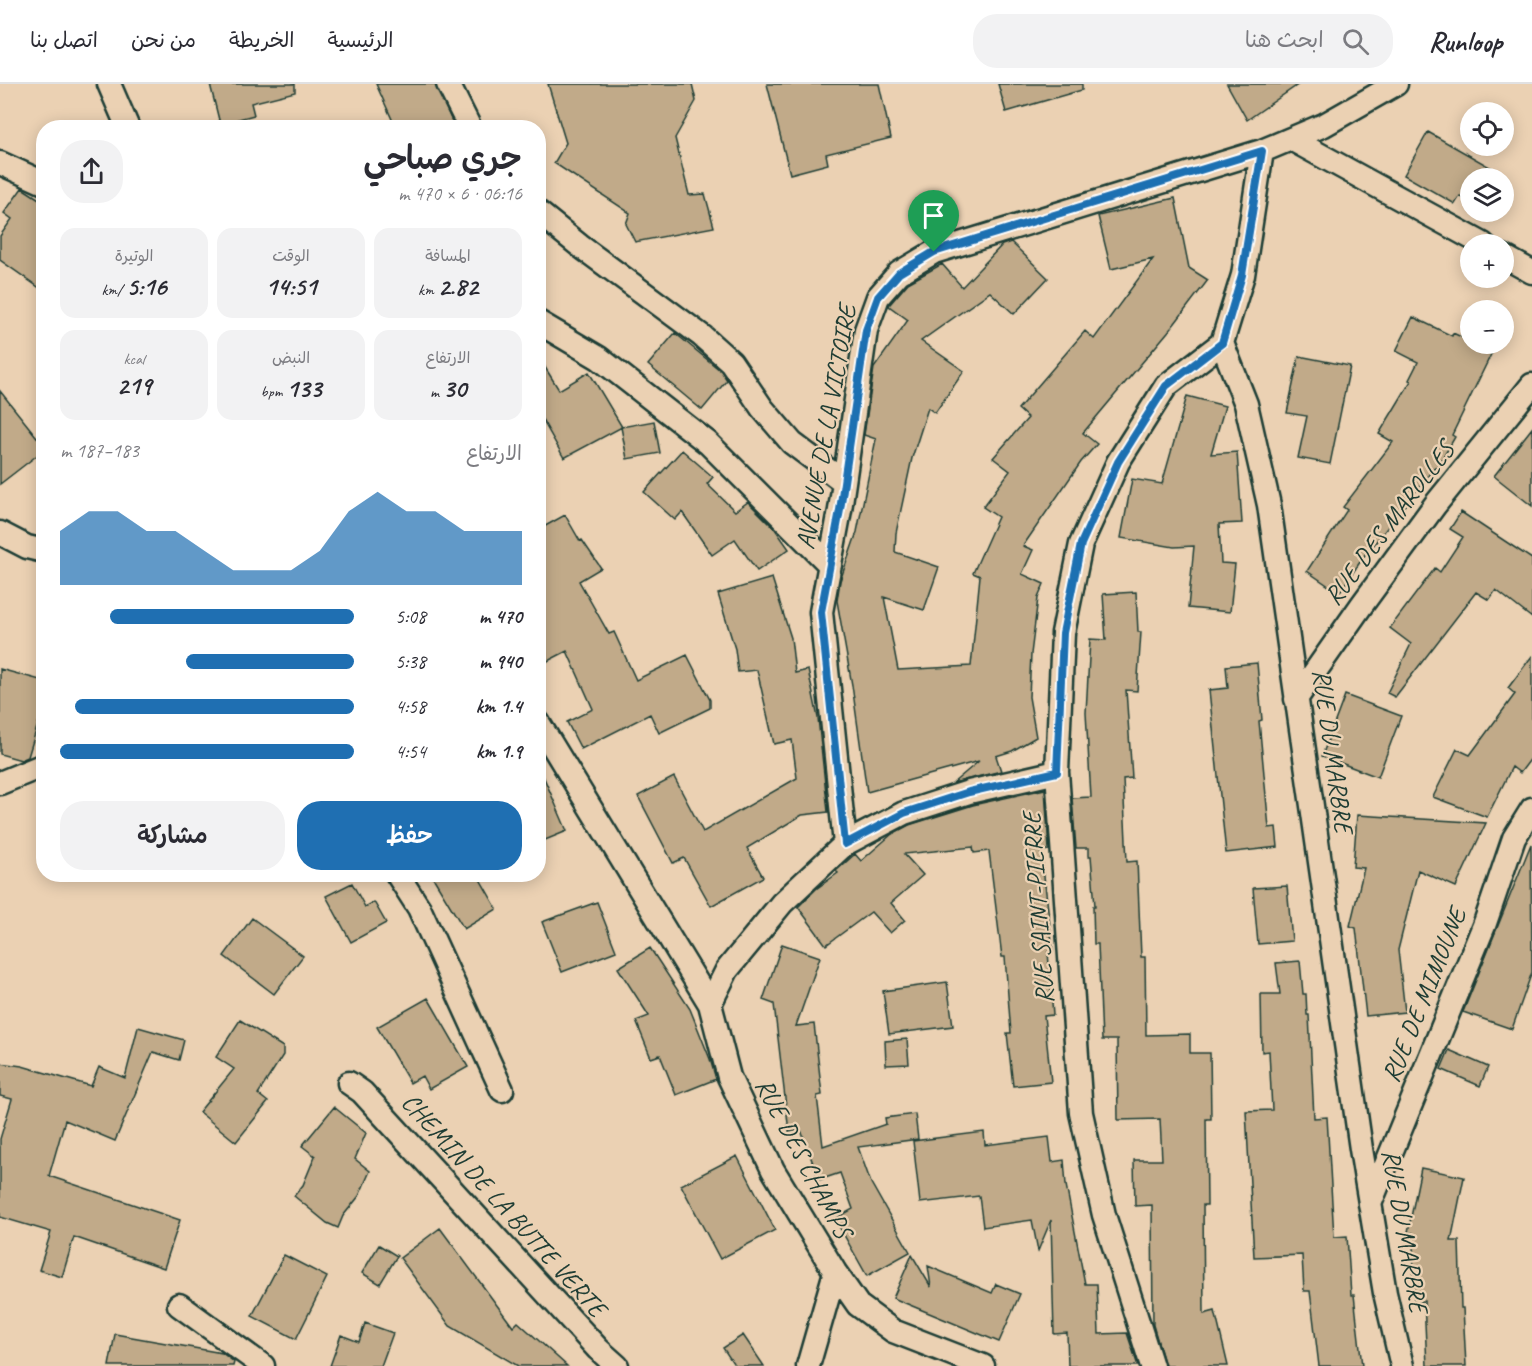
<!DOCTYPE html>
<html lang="ar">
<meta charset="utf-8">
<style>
body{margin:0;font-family:Caveat,"Playpen Sans Arabic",sans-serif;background:#f2f2f3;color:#2b2b33;direction:rtl;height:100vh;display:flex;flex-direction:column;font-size:22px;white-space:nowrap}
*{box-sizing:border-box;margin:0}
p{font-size:20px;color:#7c7c81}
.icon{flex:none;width:33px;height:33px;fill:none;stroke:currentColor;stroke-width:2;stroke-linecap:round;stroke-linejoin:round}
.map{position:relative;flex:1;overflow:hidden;direction:ltr}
.details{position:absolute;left:36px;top:36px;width:510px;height:762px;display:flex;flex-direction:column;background:#fff;border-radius:24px;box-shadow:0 3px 15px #0003;direction:rtl}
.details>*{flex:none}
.fabs{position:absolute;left:1460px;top:18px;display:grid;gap:12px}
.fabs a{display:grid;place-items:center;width:54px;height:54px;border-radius:50%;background:#fff;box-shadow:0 3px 15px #0003;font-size:30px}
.pin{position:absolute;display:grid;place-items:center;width:51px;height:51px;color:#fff;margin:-62px -26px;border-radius:50% 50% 50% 0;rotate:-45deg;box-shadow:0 0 6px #0007}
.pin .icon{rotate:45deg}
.round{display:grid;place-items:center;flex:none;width:63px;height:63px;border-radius:24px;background:#f2f2f3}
.headline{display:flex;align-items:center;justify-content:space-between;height:102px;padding:0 24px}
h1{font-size:33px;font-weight:600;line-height:45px}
.stats{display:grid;grid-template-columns:repeat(3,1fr);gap:9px;height:102px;padding:6px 24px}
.stats div{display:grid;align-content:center;border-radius:15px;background:#f2f2f3;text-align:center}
.stats b{font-size:26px;font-weight:600}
.stats small{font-size:16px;font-weight:400}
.stats p{font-size:16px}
.chart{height:168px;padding:12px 24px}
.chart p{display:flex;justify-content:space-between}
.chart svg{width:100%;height:108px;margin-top:6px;fill:#1f6fb2;opacity:.7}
.action{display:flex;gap:12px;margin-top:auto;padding:12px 24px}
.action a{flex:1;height:69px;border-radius:24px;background:#1f6fb2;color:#fff;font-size:24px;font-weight:600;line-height:69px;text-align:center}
.action a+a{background:#f2f2f3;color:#2b2b33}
ul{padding:0 24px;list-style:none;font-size:20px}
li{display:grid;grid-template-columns:96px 72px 1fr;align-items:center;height:45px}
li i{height:15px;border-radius:8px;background:#1f6fb2}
header{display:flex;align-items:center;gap:36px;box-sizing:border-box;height:84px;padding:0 30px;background:#fff;border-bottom:2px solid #e1e1e2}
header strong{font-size:28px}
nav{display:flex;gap:33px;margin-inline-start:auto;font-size:21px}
.search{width:420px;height:54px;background:#f2f2f3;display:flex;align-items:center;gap:15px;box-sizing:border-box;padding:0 21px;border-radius:24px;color:#7c7c81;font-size:22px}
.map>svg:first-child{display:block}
.building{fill:#c1aa89;stroke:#1f3d34;stroke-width:1.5}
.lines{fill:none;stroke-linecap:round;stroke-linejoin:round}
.minor-casing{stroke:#1f3d34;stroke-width:27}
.minor{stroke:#ebd1b3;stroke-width:22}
.route-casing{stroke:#fff;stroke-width:12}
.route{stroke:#1f6fb2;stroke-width:8}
.labels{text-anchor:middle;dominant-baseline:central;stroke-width:4.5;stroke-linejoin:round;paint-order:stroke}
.street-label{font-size:26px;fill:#1f3d34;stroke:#ebd1b3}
</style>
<header>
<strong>Runloop</strong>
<div class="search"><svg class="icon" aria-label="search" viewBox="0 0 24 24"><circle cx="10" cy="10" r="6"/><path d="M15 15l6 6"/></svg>ابحث هنا</div>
<nav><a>الرئيسية</a><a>الخريطة</a><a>من نحن</a><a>اتصل بنا</a></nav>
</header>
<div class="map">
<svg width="1532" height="1282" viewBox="0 0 1532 1282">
<rect width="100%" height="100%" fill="#ebd1b3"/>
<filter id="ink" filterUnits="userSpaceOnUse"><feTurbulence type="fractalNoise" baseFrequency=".0167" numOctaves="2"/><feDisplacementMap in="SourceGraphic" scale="12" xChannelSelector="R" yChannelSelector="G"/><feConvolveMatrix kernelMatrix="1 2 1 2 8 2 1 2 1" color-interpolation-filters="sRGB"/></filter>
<g filter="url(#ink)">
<!-- building -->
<path class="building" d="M210,0H295V8L251,19L254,31L220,40Z
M376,0H435L455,44H396Z
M548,0H692L696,17L675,54L689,111L705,110L714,143L635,158L626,140L630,129L554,79L566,59Z
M767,0H879L891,54L826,70L828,80L790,90Z
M998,0H1082V6L1006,28Z
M1227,0H1299L1247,36Z
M1428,48L1504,91L1503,95L1470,94V118L1460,112L1455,120L1404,91Z
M22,104L44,118V207L0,176V152L12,135L4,129Z
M1175,114L1189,184L1208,196L1172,243L1083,349L1097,360L1081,378L1023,462L1033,466L1022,490L1044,500L1038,514L1031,570L1029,613L1036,653L1012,667L996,672L1001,687L953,699L979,677L867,708L852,601L837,517L840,497L857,448L876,355L864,351L874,284L908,236L889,222L890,220L908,199L942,180L962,203L1002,161L1011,158L1048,194L1014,230L990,208L921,257L964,287L935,329L928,324L912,374L896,449L895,468L939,483L924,526L884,513L898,586L971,582L980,492L973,489L998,433L983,423L1010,387L993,374L1028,334L1018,325L1085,247L1094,255L1153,175L1111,185L1098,132Z
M1413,233L1452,252L1453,249L1470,257V260H1496L1452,351L1455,353L1437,384L1435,383L1372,463L1371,462L1339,509L1307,487L1347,426L1343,423L1393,358L1379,350L1411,297L1409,296L1418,278L1396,267Z
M675,249L721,287L727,296L702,326L648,281Z
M538,272L559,306L589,288L622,343L564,374L538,328Z
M1299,272L1350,282L1330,380L1298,374L1307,332L1287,329Z
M0,307L44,362V366L0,400Z
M1187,312L1225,322L1211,370L1237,368L1242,439L1219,440L1221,479L1235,480L1230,528L1188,524L1194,462L1174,463L1121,454L1132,395L1162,400Z
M654,337L660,369L627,375L621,343Z
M1532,344V422L1494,392Z
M682,366L713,393L707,400L735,427L748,418L775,445L789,465L757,487L735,455L712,471L682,428L675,436L644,408Z
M1461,428L1532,475V534L1496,506L1489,516L1476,508L1395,613L1387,609L1411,560L1390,544L1435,484L1440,488L1463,453L1450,445Z
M565,431L580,457L582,456L601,484L579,497L609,550L614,548L636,596L687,571L710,616V624L659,649L650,630L581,665L567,638L593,625L567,567L538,582V446Z
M772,494L791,554L795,589L808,586L818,634L828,728L802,731L747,764L763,793L711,822L684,774L673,779L638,712L674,693L703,748L797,694L792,656L774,660L757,586L738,588L735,565L718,510Z
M1136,508L1138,548H1141L1137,607L1126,606L1132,694L1123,695L1127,778L1137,777L1141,873H1145L1146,951L1190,950V969H1210L1211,1035H1206L1207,1121H1203L1204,1230L1215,1227L1228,1282H1165L1153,1241L1152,1121L1135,1122L1134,1076H1162L1160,1035L1118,1036L1117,956H1102L1098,860H1094L1093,822H1095L1091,772H1089V764H1076L1072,714L1091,713L1086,629L1090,555L1106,556L1103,510Z
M1532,572V673L1520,689L1512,683L1487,733L1433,713L1457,665L1470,671L1515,610L1508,604Z
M1257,579L1262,636L1259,637L1269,744L1276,743L1278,763L1226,769L1209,606L1228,604L1226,582Z
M0,585L44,597V620L28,673L21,676L0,670Z
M1345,611L1401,632L1378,693L1322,672Z
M538,680L567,747L538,759Z
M1045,705L1049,766L1041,767L1053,867L1048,868L1053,931L1044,932L1051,998L1013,1002L1007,949H1011L1005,873H1002L989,767L974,769L973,763L904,770L923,791L891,819L905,836L890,849L871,828L826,861L798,823L816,805L838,789L836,787L855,770L861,777L892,750L909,741L973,721Z
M1357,731L1486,739L1456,803L1418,786L1398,866L1405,928L1366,932L1356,844L1350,842L1364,784L1353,783Z
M1531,760L1532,888L1512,945L1463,928Z
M431,790H477L497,825L464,845Z
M352,799L365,823L374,818L386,839L351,858L326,812Z
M1287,802L1292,857L1258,860L1253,804Z
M597,818L616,867L562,888L542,838Z
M252,834L303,872L274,910L224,872Z
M782,860L820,873L796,942L814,940L822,1011L817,1012L823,1062L886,1040L885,1034L915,1030L918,1055L858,1063L871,1099L910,1168L867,1192L835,1135L853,1125L840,1089L819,1096L801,1046L789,1048L774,920L763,916Z
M650,864L690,925L710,975L716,995L676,1011L660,971L651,974L636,937L649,932L618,884Z
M1300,877L1303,910H1306L1307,931H1309L1314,1034L1327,1033L1334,1153L1347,1152L1351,1211H1354L1362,1282H1319L1310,1207H1304L1302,1171L1254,1173L1246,1027L1272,1026L1269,967L1262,968L1261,910H1280L1276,879Z
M947,898L953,942L889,950L883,907Z
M428,914L468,983L429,1005L422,992L410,999L377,943Z
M240,936L283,963V971L258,1010L268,1018L236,1058L199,1028L234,985L216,973Z
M138,943L184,956L179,976L153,968L115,1057L65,1036L49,1092L180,1136L164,1184L74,1153L62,1193L39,1186L51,1148L0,1133V1055L12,1015L0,1012V979L22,982L91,1002L99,983L125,994Z
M907,955L909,980L886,981L885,957Z
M1449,966L1488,983L1480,1002L1441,985Z
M334,1023L366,1049L355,1075L370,1087L359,1112L343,1132L338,1144L327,1139L294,1112L303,1101L315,1072L302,1062Z
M984,1048L985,1061L1049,1053L1052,1078L1064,1076L1066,1101L1085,1200H1097L1099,1250L1127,1249L1138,1282H1068L1067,1249L1054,1250L1051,1136L1038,1167L1032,1136L983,1143L979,1112L920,1119L913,1057Z
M737,1072L775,1146L720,1175L681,1101Z
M1421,1084L1464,1093L1451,1157H1459L1461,1224H1463L1466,1282H1427L1424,1217L1414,1218L1413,1149L1408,1148Z
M440,1144L513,1243L518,1238L567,1282H518L450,1242L400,1174Z
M379,1161L397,1172L380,1200L362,1189Z
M284,1171L327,1193L296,1255L252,1232Z
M912,1171L931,1203L928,1182L992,1209L996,1200L1020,1210L999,1258L893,1214Z
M365,1239L393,1249L381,1282H330L341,1251L359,1258Z
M115,1250L222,1269L234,1278L233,1282H109Z
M743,1251L764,1282H735L723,1264Z"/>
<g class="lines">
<defs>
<path id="minor" d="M109,0L128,44
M448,0L470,44
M1291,55L1483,160
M1262,67L1243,191L1222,259L1246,320L1269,421L1361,1065L1385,1209L1402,1282
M0,79L44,99
M538,128L580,162L702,252L731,278L762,324L792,359L844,398
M1503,172L1532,188
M538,238L599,274L708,359L830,481
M0,449L27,463L44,467
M1296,615L1361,522L1435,421L1532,301
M538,638L710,920L729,993L773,1086L835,1188L858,1221L893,1247L983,1282
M0,699L44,681
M845,760L821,528L840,426L866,246L878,213L899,189L934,168L1262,67L1324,41L1396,0
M397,790L419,824L502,1006
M710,920L727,886L782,819L845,760L904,729L969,708L1057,688
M349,999L362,1008L598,1265L617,1282
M1370,1120L1485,839L1514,754L1532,725
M179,1221L263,1282
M808,1282L835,1188
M1152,1282L1104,1131L1081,1029L1057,688L1063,549L1081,460L1118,378L1166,302L1222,259"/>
</defs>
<!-- minor casing -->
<use href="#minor" class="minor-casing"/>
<!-- minor -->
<use href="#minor" class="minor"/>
</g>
</g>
<g class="lines" filter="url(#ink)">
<defs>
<path id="route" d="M1262,67L1242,191L1222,259L1166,302L1118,378L1081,460L1063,549L1057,688L969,708L904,729L845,760L821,528L840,426L866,246L878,213L899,189L934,168Z"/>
</defs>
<!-- route casing -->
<use href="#route" class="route-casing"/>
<!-- route -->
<use href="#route" class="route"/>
</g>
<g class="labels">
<!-- street labels -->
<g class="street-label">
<text transform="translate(826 343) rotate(-80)">AVENUE DE LA VICTOIRE</text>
<text transform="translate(1389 439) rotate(-53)">RUE DES MAROLLES</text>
<text transform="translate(1333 667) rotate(82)">RUE DU MARBRE</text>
<text transform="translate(1038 824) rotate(-94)">RUE SAINT-PIERRE</text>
<text transform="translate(1424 911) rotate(-68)">RUE DE MIMOUNE</text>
<text transform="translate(804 1074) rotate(62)">RUE DES CHAMPS</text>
<text transform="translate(504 1121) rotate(48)">CHEMIN DE LA BUTTE VERTE</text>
<text transform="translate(1405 1147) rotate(80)">RUE DU MARBRE</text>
</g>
</g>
</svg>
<div class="fabs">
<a><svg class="icon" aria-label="locate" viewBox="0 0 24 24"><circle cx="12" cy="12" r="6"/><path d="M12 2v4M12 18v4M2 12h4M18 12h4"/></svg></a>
<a><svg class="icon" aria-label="layers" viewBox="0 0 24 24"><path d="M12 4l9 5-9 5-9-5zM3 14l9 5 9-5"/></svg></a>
<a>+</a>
<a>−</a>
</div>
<div class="pin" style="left:934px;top:168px;background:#1e9e55"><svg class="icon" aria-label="arrive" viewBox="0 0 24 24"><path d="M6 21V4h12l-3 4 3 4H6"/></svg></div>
<section class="details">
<div class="headline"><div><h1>جري صباحي</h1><p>06:16 · 6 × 470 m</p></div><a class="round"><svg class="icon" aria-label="share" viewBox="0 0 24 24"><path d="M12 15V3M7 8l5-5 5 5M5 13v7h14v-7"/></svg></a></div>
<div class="stats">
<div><p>المسافة</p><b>2.82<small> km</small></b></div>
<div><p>الوقت</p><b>14:51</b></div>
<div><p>الوتيرة</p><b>5:16<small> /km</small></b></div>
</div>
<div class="stats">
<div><p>الارتفاع</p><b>30<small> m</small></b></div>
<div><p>النبض</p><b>133<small> bpm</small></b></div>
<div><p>kcal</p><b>219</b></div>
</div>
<div class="chart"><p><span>الارتفاع</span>183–187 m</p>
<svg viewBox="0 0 160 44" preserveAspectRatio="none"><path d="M0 44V22L10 14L20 14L30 22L40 22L50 30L60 38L70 38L80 38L90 30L100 14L110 6L120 14L130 14L140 22L150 22L160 22V44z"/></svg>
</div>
<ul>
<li><b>470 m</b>5:08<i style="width:83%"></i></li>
<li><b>940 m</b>5:38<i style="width:57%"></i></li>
<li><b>1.4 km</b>4:58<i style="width:95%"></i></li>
<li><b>1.9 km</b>4:54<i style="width:100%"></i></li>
</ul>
<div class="action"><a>حفظ</a><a>مشاركة</a></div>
</section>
</div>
